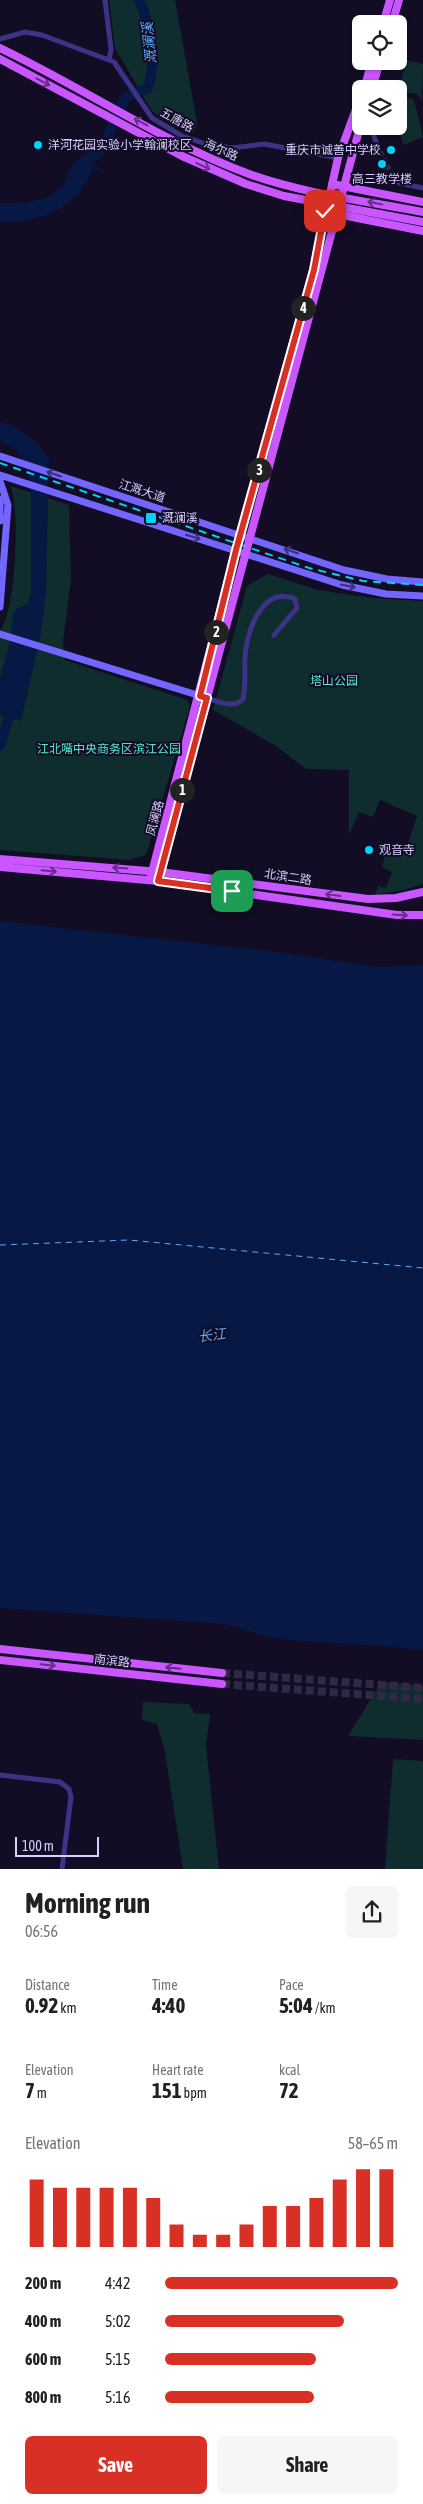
<!DOCTYPE html>
<meta charset="utf-8">
<style>
body{margin:0;font-family:"Asap Condensed","Noto Sans SC",sans-serif;background:#f6f6f6;color:#202124;height:100vh;display:flex;flex-direction:column;font-size:19px;white-space:nowrap}
*{box-sizing:border-box;margin:0}
p{font-size:16px;color:#757577}
.icon{flex:none;width:28px;height:28px;fill:none;stroke:currentColor;stroke-width:2;stroke-linecap:round;stroke-linejoin:round}
.map{position:relative;height:1869px;overflow:hidden}
.panel{display:flex;flex-direction:column;background:#fff;flex:1}
.panel>*{flex:none}
.controls{position:absolute;left:352px;top:15px;display:grid;gap:10px}
.controls a{display:grid;place-items:center;width:55px;height:55px;border-radius:8px;background:#fff;box-shadow:0 1px 4px #0004;font-size:25px}
.scale{position:absolute;left:15px;bottom:12px;width:84px;box-sizing:border-box;padding-left:5px;border:2px solid #d7cfff;border-top:0;font-size:14px;line-height:18px;white-space:nowrap;color:#d7cfff;-webkit-text-stroke:4px #120c24;paint-order:stroke}
.pin{position:absolute;display:grid;place-items:center;width:42px;height:42px;color:#fff;margin:-21px;border-radius:10px;box-shadow:0 2px 8px #0006}
.km{position:absolute;width:25px;height:25px;margin:-12px;border-radius:50%;background:#222;color:#fff;font-size:14px;line-height:25px;text-align:center}
.round{display:grid;place-items:center;flex:none;width:52px;height:52px;border-radius:8px;background:#f6f6f6}
.overview{display:flex;align-items:center;justify-content:space-between;height:85px;padding:0 25px}
h1{font-size:28px;font-weight:700;line-height:38px}
.metrics{display:grid;grid-template-columns:repeat(3,1fr);gap:8px;height:85px;padding:5px 25px}
.metrics div{display:grid;align-content:center}
.metrics b{font-size:21px;font-weight:700}
.metrics small{font-size:14px;font-weight:400}
.metrics p{font-size:14px}
.chart{height:140px;padding:10px 25px}
.chart p{display:flex;justify-content:space-between}
.chart svg{width:100%;height:90px;margin-top:5px;stroke:#d93025;stroke-width:6}
.cta{display:flex;gap:10px;margin-top:auto;padding:10px 25px}
.cta a{flex:1;height:58px;border-radius:8px;background:#d93025;color:#fff;font-size:20px;font-weight:700;line-height:58px;text-align:center}
.cta a+a{background:#f6f6f6;color:#202124}
ul{padding:0 25px;list-style:none;font-size:16px}
li{display:grid;grid-template-columns:80px 60px 1fr;align-items:center;height:38px}
li i{height:12px;border-radius:6px;background:#d93025}
.map>svg:first-child{display:block}
.green{fill:#0f2d2e}
.water{fill:#061843}
.lines{fill:none;stroke-linecap:round;stroke-linejoin:round}
.river{stroke:#061843;stroke-width:10}
.ferry{stroke:#5daaff;stroke-width:1;stroke-dasharray:6 5;stroke-linecap:butt}
.street-tunnel{stroke:#302945;stroke-width:5;stroke-dasharray:5 2.5;stroke-linecap:butt}
.primary-tunnel{stroke:#302945;stroke-width:8;stroke-dasharray:8 4;stroke-linecap:butt}
.street{stroke:#3c3386;stroke-width:5}
.secondary{stroke:#7366ff;stroke-width:7}
.primary{stroke:#ca56ff;stroke-width:8}
.rail{stroke:#00d2fa;stroke-width:2;stroke-dasharray:8 6;stroke-linecap:butt}
.primary-bridge{stroke:#ca56ff;stroke-width:8}
.oneway{stroke:#652d87}
.oneway2{stroke:#39307c}
.route-casing{stroke:#fff;stroke-width:10}
.route{stroke:#d93025;stroke-width:6}
.poi-dot{fill:#00d2fa;stroke:#120c24;stroke-width:2}
.labels{text-anchor:middle;dominant-baseline:central;stroke-width:4;stroke-linejoin:round;paint-order:stroke}
.street-label{font-size:12px;fill:#d7cfff;stroke:#120c24}
.poi-label{font-size:12px;fill:#d7cfff;stroke:#120c24;text-anchor:start}
.park-label{font-size:12px;fill:#52e8cb;stroke:#120c24}
.water-label{font-size:14px;font-style:italic;fill:#5daaff;stroke:#120c24}
</style>
<div class="map">
<svg width="423" height="1869" viewBox="0 0 423 1869">
<rect width="100%" height="100%" fill="#120c24"/>
<!-- green -->
<path class="green" d="M109,0H175L197,123L194,133L158,116L150,108L115,48Z
M406,60L423,64L422,101L417,94L399,91Z
M399,94L414,100L423,137L403,145L398,126Z
M10,486L69,505L71,580L63,641L65,660L187,700L190,706L147,852L145,855L129,860L0,850V632C4,622 8,613 10,602C15,578 20,507 10,486Z
M268,574L318,590L373,598L423,601V884L403,890L375,895L378,886L386,888L392,872L382,867L385,856L392,845L404,854L417,816L380,800L373,817L359,812L349,835V770L306,769L276,746L213,710L247,586Z
M381,1682L423,1686V1740L348,1736Z
M143,1702L189,1704L194,1713L210,1714L206,1746L219,1869H183L165,1752L157,1724L142,1720Z
M393,1759L423,1761V1869H385Z"/>
<!-- water -->
<path class="water" d="M94,146L102,153L93,164L102,170L93,169C89,177 84,186 79,193C58,215 29,224 0,222V203C24,204 66,201 68,170Z
M0,422C22,429 37,439 49,459L46,591L41,633L21,721L0,715V679L8,649L14,613L16,609L28,604L31,592V496L28,473L16,449L0,441Z
M0,921L286,953L376,967L423,965V1650C375,1644 328,1644 280,1639C261,1638 244,1627 224,1624L0,1608Z"/>
<g class="lines">
<!-- river -->
<path class="river" d="M91,159L103,147L125,97L148,88C157,62 150,24 139,0
M0,746L13,704"/>
<!-- ferry -->
<path class="ferry" d="M0,1245L129,1240L423,1268"/>
<!-- street-tunnel -->
<path class="street-tunnel" d="M377,145L393,177"/>
<!-- primary-tunnel -->
<path class="primary-tunnel" d="M222,1673L423,1688
M222,1684L423,1699"/>
<!-- street -->
<path class="street" d="M105,0L111,49L109,60
M0,39L25,32L42,35L114,62L152,118L182,136L206,144L232,148L264,144L338,158
M375,126L373,133L377,145
M393,177L399,183L423,188
M207,698C220,702 233,709 243,699C247,683 243,665 246,648C250,624 265,586 295,599L297,608L274,635
M0,1775L60,1782L69,1789L71,1797L62,1869"/>
<!-- secondary -->
<path class="secondary" d="M0,456L344,570L387,579L423,582
M0,475L342,585L386,594L423,596
M0,481L8,505L0,607
M0,499V521
M0,634L207,698"/>
<!-- primary -->
<path class="primary" d="M383,24L390,0
M392,24L399,0
M364,89L372,61
M372,89L380,61
M332,184L423,202
M332,213L423,231
M0,859L160,872L368,899L396,898L423,892
M0,867L158,881L397,915H423
M150,880L236,550L313,270L338,158L361,96
M158,881L361,123
M0,1649L222,1673
M0,1660L222,1684"/>
<!-- rail -->
<path class="rail" d="M0,463L309,568L363,581L423,585"/>
<!-- primary-bridge -->
<path class="primary-bridge" d="M0,48C84,88 162,142 249,174C305,194 365,201 423,212
M0,59L182,156L246,184L284,196L423,222"/>
</g>
<!-- one-way arrows -->
<defs><path id="oneway-shaft" d="M-6 0H5M1.5-3L5.5 0L1.5 3" fill="none" stroke-width="1.6" stroke-linecap="round" stroke-linejoin="round" transform="scale(1.25)"/></defs>
<g class="oneway">
<use href="#oneway-shaft" transform="translate(43 82) rotate(28)"/>
<use href="#oneway-shaft" transform="translate(141 122) rotate(-152)"/>
<use href="#oneway-shaft" transform="translate(203 166) rotate(25)"/>
<use href="#oneway-shaft" transform="translate(375 203) rotate(-169)"/>
<use href="#oneway-shaft" transform="translate(120 868) rotate(-176)"/>
<use href="#oneway-shaft" transform="translate(49 871) rotate(5)"/>
<use href="#oneway-shaft" transform="translate(333 895) rotate(-172)"/>
<use href="#oneway-shaft" transform="translate(400 915) rotate(4)"/>
<use href="#oneway-shaft" transform="translate(48 1665) rotate(6)"/>
<use href="#oneway-shaft" transform="translate(173 1668) rotate(-174)"/>
</g>
<g class="oneway2">
<use href="#oneway-shaft" transform="translate(54 474) rotate(-161)"/>
<use href="#oneway-shaft" transform="translate(193 537) rotate(17)"/>
<use href="#oneway-shaft" transform="translate(291 551) rotate(-161)"/>
<use href="#oneway-shaft" transform="translate(348 586) rotate(12)"/>
</g>
<g class="lines">
<defs>
<path id="route" d="M232,891L158,881L207,698L200,696L236,550L314,270L325,211"/>
</defs>
<!-- route casing -->
<use href="#route" class="route-casing"/>
<!-- route -->
<use href="#route" class="route"/>
</g>
<!-- markers -->
<g class="poi-dot">
<circle cx="38" cy="145" r="5"/>
<circle cx="391" cy="150" r="5"/>
<circle cx="382" cy="164" r="5"/>
<rect x="145" y="512" width="12" height="12" rx="2.5"/>
<circle cx="369" cy="850" r="5"/>
</g>
<g class="labels">
<!-- street labels -->
<g class="street-label">
<text transform="translate(177 120) rotate(29)">五唐路</text>
<text transform="translate(221 150) rotate(24)">海尔路</text>
<text transform="translate(142 491) rotate(18)">江溉大道</text>
<text transform="translate(155 818) rotate(-75)">凤澜路</text>
<text transform="translate(288 877) rotate(8)">北滨二路</text>
<text transform="translate(112 1661) rotate(6)">南滨路</text>
</g>
<!-- poi labels -->
<g class="poi-label">
<text x="48" y="145">洋河花园实验小学翰澜校区</text>
<text x="381" y="150" text-anchor="end">重庆市诚善中学校</text>
<text x="382" y="179" text-anchor="middle">高三教学楼</text>
<text x="162" y="518">溉澜溪</text>
<text x="379" y="850">观音寺</text>
</g>
<!-- park labels -->
<g class="park-label">
<text x="334" y="681">塔山公园</text>
<text x="109" y="749">江北嘴中央商务区滨江公园</text>
</g>
<!-- water labels -->
<g class="water-label">
<text transform="translate(149 43) rotate(-96)">溉澜溪</text>
<text transform="translate(212 1335) rotate(-7)">长江</text>
</g>
</g>
</svg>
<div class="controls">
<a><svg class="icon" aria-label="locate" viewBox="0 0 24 24"><circle cx="12" cy="12" r="6"/><path d="M12 2v4M12 18v4M2 12h4M18 12h4"/></svg></a>
<a><svg class="icon" aria-label="layers" viewBox="0 0 24 24"><path d="M12 4l9 5-9 5-9-5zM3 14l9 5 9-5"/></svg></a>
</div>
<div class="scale">100 m</div>
<div class="pin" style="left:232px;top:891px;background:#1e9e55"><svg class="icon" aria-label="arrive" viewBox="0 0 24 24"><path d="M6 21V4h12l-3 4 3 4H6"/></svg></div>
<div class="pin" style="left:325px;top:211px;background:#d93025"><svg class="icon" aria-label="check" viewBox="0 0 24 24"><path d="M5 12l5 5 9-10"/></svg></div>
<b class="km" style="left:182px;top:790px">1</b>
<b class="km" style="left:216px;top:632px">2</b>
<b class="km" style="left:259px;top:470px">3</b>
<b class="km" style="left:303px;top:308px">4</b>
</div>
<section class="panel">
<div class="overview"><div><h1>Morning run</h1><p>06:56</p></div><a class="round"><svg class="icon" aria-label="share" viewBox="0 0 24 24"><path d="M12 15V3M7 8l5-5 5 5M5 13v7h14v-7"/></svg></a></div>
<div class="metrics">
<div><p>Distance</p><b>0.92<small> km</small></b></div>
<div><p>Time</p><b>4:40</b></div>
<div><p>Pace</p><b>5:04<small> /km</small></b></div>
</div>
<div class="metrics">
<div><p>Elevation</p><b>7<small> m</small></b></div>
<div><p>Heart rate</p><b>151<small> bpm</small></b></div>
<div><p>kcal</p><b>72</b></div>
</div>
<div class="chart"><p><span>Elevation</span>58–65 m</p>
<svg viewBox="0 0 160 44" preserveAspectRatio="none"><path d="M5 44V11M15 44V15M25 44V15M35 44V15M45 44V15M55 44V20M65 44V33M75 44V38M85 44V38M95 44V33M105 44V24M115 44V24M125 44V20M135 44V11M145 44V6M155 44V6"/></svg>
</div>
<ul>
<li><b>200 m</b>4:42<i style="width:100%"></i></li>
<li><b>400 m</b>5:02<i style="width:77%"></i></li>
<li><b>600 m</b>5:15<i style="width:65%"></i></li>
<li><b>800 m</b>5:16<i style="width:64%"></i></li>
</ul>
<div class="cta"><a>Save</a><a>Share</a></div>
</section>
